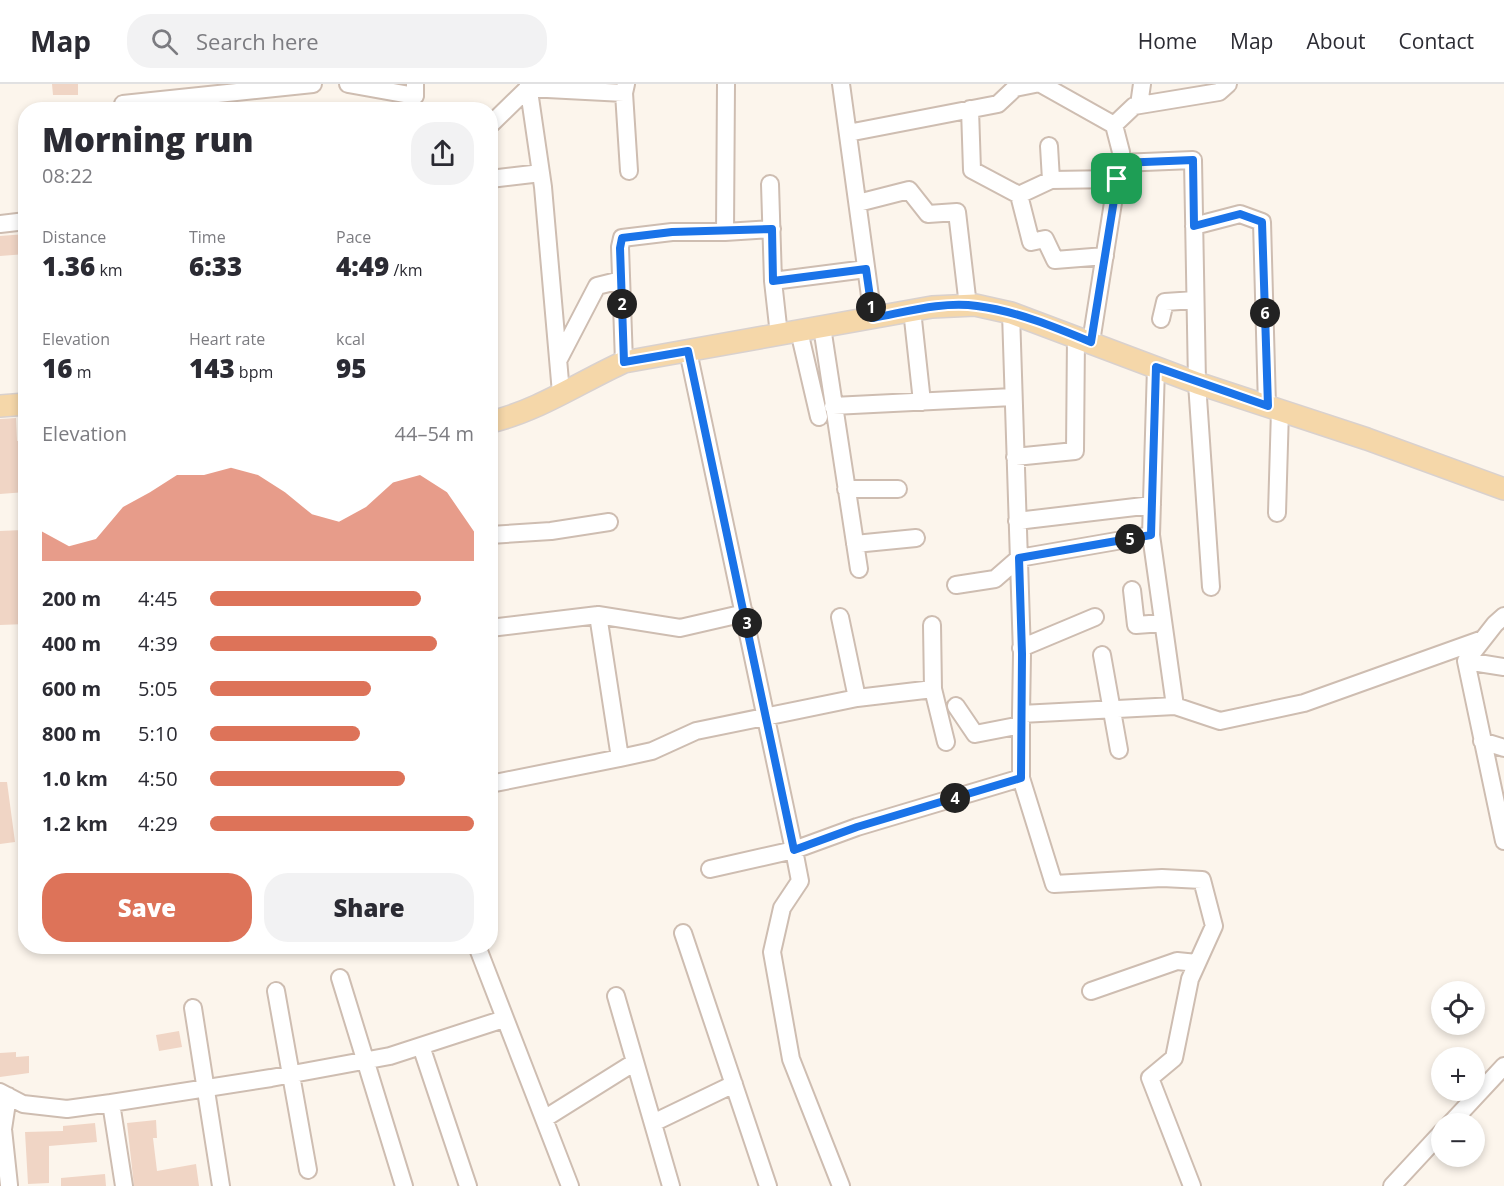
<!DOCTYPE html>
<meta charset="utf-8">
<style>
body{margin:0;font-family:"Open Sans",sans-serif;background:#f2f2f3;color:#2b2b33;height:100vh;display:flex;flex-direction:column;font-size:22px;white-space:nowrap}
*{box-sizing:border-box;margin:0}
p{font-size:20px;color:#7c7c81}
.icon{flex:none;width:33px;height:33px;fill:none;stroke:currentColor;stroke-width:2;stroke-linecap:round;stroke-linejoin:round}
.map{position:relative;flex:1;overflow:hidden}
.details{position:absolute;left:18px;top:18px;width:480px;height:852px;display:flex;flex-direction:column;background:#fff;border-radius:24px;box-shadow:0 3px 9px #0003}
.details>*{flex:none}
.fabs{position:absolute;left:1431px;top:897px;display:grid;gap:12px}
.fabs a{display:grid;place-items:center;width:54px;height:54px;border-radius:50%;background:#fff;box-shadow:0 3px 9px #0003;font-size:30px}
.pin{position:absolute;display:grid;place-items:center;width:51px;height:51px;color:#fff;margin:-26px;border-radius:12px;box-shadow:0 3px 9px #0006}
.km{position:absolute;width:30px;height:30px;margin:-15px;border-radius:50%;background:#222;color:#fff;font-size:16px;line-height:30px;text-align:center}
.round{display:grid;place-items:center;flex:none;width:63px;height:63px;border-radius:24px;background:#f2f2f3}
.headline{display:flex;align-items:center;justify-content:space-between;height:102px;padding:0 24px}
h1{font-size:33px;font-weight:800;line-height:45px}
.stats{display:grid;grid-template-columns:repeat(3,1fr);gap:9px;height:102px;padding:6px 24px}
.stats div{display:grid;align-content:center}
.stats b{font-size:26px;font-weight:800}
.stats small{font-size:16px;font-weight:400}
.stats p{font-size:16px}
.chart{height:168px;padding:12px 24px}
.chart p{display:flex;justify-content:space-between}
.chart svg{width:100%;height:108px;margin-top:6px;fill:#dd7359;opacity:.7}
.action{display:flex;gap:12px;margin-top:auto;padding:12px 24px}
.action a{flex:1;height:69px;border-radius:24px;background:#dd7359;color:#fff;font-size:24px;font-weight:800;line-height:69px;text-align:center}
.action a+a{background:#f2f2f3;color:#2b2b33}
ul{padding:0 24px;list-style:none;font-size:20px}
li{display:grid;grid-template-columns:96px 72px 1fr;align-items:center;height:45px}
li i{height:15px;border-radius:8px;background:#dd7359}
header{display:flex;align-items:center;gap:36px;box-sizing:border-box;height:84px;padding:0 30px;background:#fff;border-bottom:2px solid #e1e1e2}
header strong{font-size:28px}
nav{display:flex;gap:33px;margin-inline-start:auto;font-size:21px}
.search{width:420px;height:54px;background:#f2f2f3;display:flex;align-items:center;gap:15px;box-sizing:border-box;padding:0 21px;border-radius:24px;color:#7c7c81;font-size:22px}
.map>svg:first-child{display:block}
.building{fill:#f0d5c5}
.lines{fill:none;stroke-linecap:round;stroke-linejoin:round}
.minor-casing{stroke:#cebdb1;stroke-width:20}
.major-casing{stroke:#d9d1ce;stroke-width:24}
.minor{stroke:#fff;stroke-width:16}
.major{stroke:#f5d7a9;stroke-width:21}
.route-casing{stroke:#fff;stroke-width:12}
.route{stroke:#1a73e8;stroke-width:8}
</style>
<header>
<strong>Map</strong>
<div class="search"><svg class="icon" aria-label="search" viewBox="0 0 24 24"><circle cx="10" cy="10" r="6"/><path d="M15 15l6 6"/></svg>Search here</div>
<nav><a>Home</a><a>Map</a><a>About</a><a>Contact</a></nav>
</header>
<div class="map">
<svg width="1504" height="1102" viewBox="0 0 1504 1102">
<rect width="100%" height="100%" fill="#fcf5ec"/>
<!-- building -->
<path class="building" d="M52,0H78V11H53Z
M26,150V170L0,172V152Z
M16,334L17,357L26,356V408L0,410V335Z
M23,446L26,540L0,541V447Z
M0,698H7L15,758L0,760Z
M179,947L182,963L159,967L156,951Z
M16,968V973L29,972V989L0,993V969Z
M156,1036L157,1054H153L157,1087L196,1080L199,1102H134L127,1039Z
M95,1039L97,1058L49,1062V1099L28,1100L25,1048L63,1047V1042Z
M105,1090L106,1102H61V1094Z"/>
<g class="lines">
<defs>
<path id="minor" d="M348,0L415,12V0
M528,0L543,103L561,309
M626,0L624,9L629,87
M841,0L873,234
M1041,0L1114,41L1121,68L1091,258
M1139,21L1142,0
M970,25L972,86L1019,111L1051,96L1117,95
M124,26L123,20L313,0
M490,41L528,4L624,9
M1114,41L1134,22L1219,8L1228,0
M848,49L998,20L1015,4L1035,0
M1049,62L1051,96
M1120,79L1193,76L1197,299L1211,503
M490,95L541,89
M770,100L773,197L779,251
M1019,111L1031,158L1045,155L1055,176L1105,172
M858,119L909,106L928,130L957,128L968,222
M0,140L26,137
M1194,142L1240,130L1262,138L1267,322
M725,148L772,145
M773,197L866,185
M912,226L922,318
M1011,229L1022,570L1021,630L1175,622L1151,451L1156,283
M1161,235L1165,218L1195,216
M822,243L859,485
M799,247L819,333
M688,267L794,766L857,743L1021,694V630
M559,275L597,202L621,196
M624,278L620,163L622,154L672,148H725L726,0
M833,322L1013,313
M1015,373L1075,367L1076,252
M846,405H898
M1277,429L1280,326
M1017,437L1152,421
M490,451L551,447L609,438
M855,460L916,454
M956,501L995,495L1019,474L1151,451
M1132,506L1136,541L1163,539
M1504,532L1495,540L1466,577L1504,757
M840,533L857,614
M932,541L933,605L946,658
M490,544L598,531L680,544L745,529
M1021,564L1095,533
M1102,571L1119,666
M1466,577L1504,583
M956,622L975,650L1021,641
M1175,622L1220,637L1304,619L1483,555
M1482,657L1504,664
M620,674L652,667L696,647L857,614L933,605
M1021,694L1054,800L1162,794L1202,796L1214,842L1190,895L1174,974L1150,994L1192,1102
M490,700L620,674L598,531
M710,785L794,766L800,797L782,824L772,868L791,975L841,1102
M683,849L768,1102
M477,862L570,1102
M340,894L404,1102
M276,907L308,1086
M1091,907L1177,877L1197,879
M616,912L671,1102
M193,924L221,1102
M421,962L468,1102
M0,1008L23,1020L67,1025L111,1019L271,994L390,972L504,935
M8,1012L3,1045L9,1101
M111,1019L124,1102
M544,1035L635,978
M653,1039L734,1000
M1450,1040L1504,982
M1392,1102L1442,1048"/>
<path id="major" d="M0,322L26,320
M490,338C538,327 580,298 624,278L932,223L975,221L1011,229L1197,299L1367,355L1504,405"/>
</defs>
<!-- minor casing -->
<use href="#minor" class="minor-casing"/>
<!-- major casing -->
<use href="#major" class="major-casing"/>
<!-- minor -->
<use href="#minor" class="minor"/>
<!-- major -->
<use href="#major" class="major"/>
</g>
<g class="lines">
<defs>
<path id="route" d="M1193,76L1194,142L1240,130L1262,138L1268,322L1156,283L1151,451L1019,474L1022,570L1021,694L857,743L794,766L688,267L624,278L620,164L622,154L672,148L772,145L773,197L866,185L873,234C906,228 943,217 977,222C1016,227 1055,243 1091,258L1120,79Z"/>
</defs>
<!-- route casing -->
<use href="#route" class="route-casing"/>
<!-- route -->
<use href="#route" class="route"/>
</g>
</svg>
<div class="fabs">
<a><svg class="icon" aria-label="locate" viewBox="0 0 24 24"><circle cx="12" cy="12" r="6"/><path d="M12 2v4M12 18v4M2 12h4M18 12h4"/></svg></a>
<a>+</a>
<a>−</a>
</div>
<div class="pin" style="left:1117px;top:95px;background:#1e9e55"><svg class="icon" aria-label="arrive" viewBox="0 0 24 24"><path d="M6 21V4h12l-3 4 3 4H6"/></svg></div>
<b class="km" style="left:871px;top:223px">1</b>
<b class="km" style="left:622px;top:220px">2</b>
<b class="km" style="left:747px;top:539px">3</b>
<b class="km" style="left:955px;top:714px">4</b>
<b class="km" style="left:1130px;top:455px">5</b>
<b class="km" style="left:1265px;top:229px">6</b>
<section class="details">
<div class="headline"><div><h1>Morning run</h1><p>08:22</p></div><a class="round"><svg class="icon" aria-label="share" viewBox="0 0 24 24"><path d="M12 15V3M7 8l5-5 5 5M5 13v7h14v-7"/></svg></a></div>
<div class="stats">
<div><p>Distance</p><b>1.36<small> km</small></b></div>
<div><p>Time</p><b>6:33</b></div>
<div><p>Pace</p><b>4:49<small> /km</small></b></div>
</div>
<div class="stats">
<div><p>Elevation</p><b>16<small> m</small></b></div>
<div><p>Heart rate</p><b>143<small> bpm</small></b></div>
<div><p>kcal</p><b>95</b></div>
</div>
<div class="chart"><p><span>Elevation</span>44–54 m</p>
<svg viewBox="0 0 160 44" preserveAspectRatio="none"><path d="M0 44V32L10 38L20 35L30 22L40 16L50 9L60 9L70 6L80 9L90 16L100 25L110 28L120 22L130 12L140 9L150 16L160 32V44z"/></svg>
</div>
<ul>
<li><b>200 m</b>4:45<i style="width:80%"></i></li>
<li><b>400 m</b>4:39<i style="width:86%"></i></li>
<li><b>600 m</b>5:05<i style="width:61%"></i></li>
<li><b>800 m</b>5:10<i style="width:57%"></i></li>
<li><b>1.0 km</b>4:50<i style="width:74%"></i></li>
<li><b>1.2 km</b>4:29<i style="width:100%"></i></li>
</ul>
<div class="action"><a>Save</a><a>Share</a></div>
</section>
</div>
